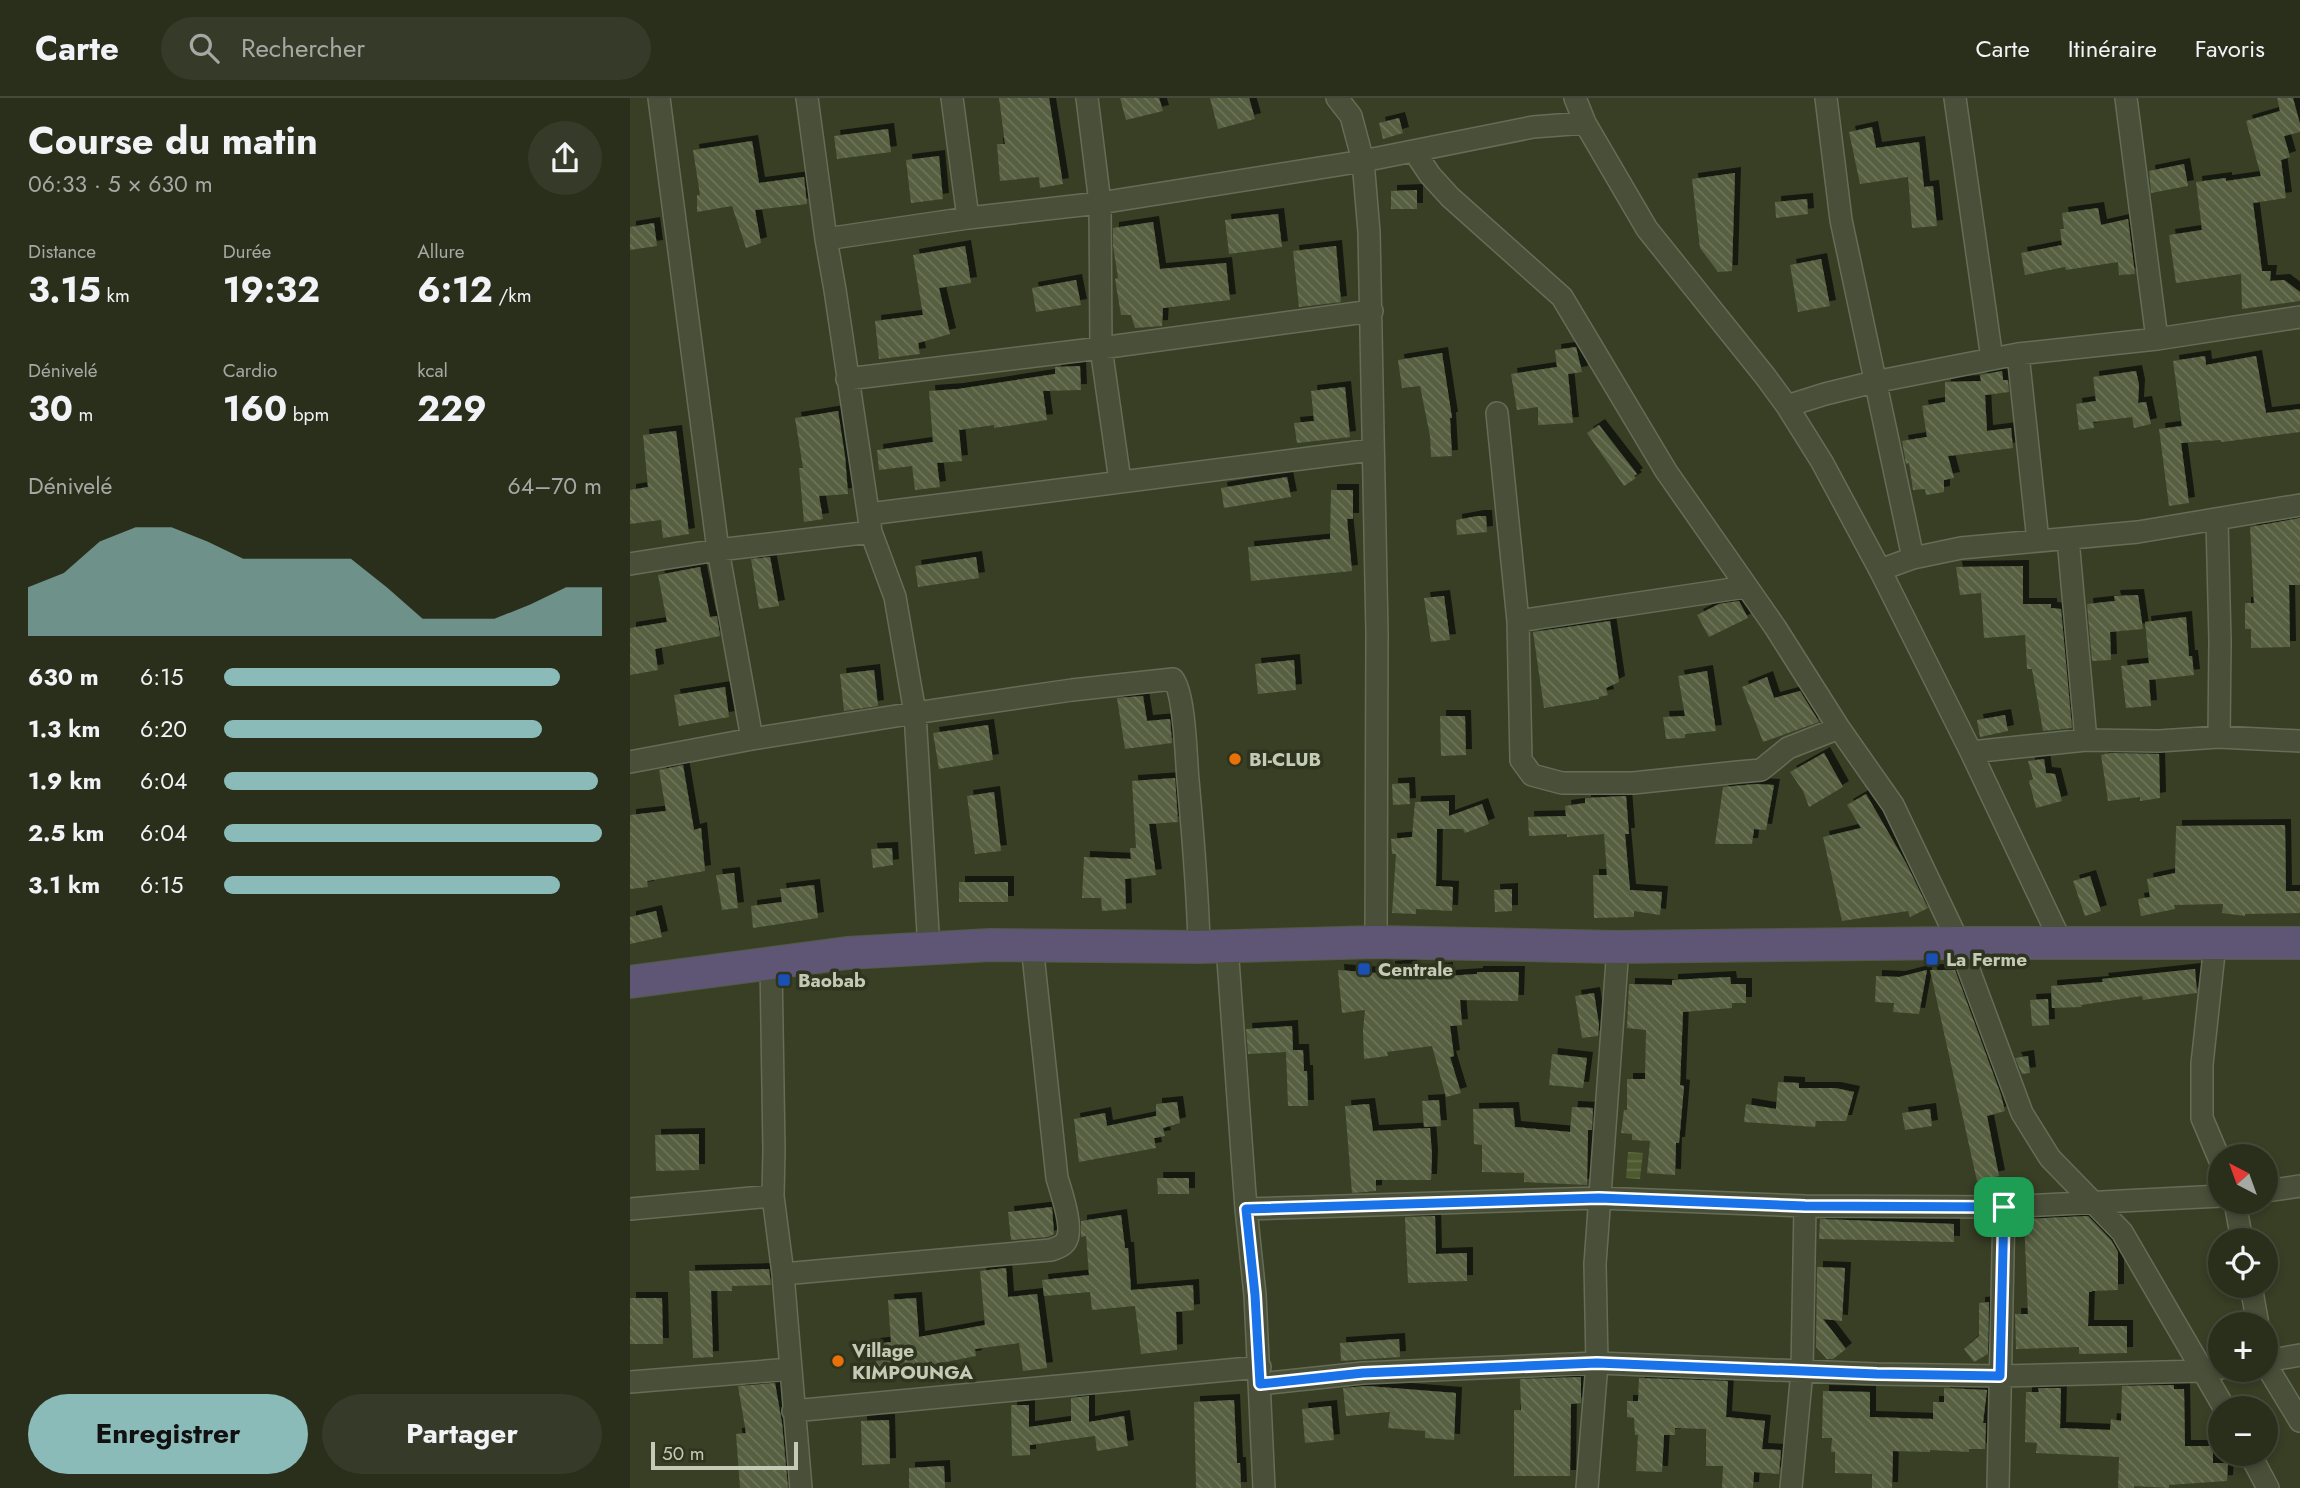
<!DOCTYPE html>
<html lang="fr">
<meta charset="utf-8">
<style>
body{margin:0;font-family:Jost,sans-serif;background:#363b29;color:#f1f3f6;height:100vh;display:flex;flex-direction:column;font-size:26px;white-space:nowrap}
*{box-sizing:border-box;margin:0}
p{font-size:23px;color:#a5a9a3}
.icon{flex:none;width:38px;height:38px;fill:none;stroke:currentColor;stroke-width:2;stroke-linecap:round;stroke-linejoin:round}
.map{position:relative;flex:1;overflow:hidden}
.details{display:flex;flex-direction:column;background:#2a2f1c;width:630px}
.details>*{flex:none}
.needle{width:46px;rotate:319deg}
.fabs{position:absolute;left:1578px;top:1046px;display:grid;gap:14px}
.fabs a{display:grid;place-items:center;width:70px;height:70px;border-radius:50%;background:#2a2f1c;box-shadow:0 4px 10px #0003,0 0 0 2px #464a3b;font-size:35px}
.scale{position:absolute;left:21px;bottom:18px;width:147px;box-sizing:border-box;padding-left:7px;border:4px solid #c3cab5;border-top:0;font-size:19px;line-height:24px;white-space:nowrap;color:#c3cab5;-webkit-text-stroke:5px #2e341e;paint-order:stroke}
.pin{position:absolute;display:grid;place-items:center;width:60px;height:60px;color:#fff;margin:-30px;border-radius:14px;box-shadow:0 4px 10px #0006}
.round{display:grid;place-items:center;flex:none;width:74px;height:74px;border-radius:37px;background:#363b29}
.headline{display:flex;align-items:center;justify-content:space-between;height:119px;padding:0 28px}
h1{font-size:38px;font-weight:700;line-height:52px}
.figures{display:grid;grid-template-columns:repeat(3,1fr);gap:10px;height:119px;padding:7px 28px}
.figures div{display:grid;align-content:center}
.figures b{font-size:35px;font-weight:700}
.figures small{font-size:19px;font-weight:400}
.figures p{font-size:19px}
.chart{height:196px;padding:14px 28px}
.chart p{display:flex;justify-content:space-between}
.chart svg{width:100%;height:126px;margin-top:7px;fill:#8bbbb9;opacity:.7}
.cta{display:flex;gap:14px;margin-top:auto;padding:14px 28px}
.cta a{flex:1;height:80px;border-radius:42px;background:#8bbbb9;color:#111;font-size:28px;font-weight:700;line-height:80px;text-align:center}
.cta a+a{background:#363b29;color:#f1f3f6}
ul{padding:0 28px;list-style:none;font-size:23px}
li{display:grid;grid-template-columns:112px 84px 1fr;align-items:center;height:52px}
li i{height:18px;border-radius:9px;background:#8bbbb9}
header{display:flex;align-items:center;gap:42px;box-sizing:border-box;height:98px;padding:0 35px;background:#2a2f1c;border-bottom:2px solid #464a3b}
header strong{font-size:33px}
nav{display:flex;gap:38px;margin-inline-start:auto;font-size:24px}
.search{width:490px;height:63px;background:#363b29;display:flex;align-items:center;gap:18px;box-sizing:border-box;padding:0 24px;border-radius:38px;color:#a5a9a3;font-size:26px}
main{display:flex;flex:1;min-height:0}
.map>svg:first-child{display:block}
.water{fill:url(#water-rules)}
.building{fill:url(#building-back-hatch);filter:url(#shadow)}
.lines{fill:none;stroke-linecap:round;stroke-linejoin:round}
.minor-casing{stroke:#666d57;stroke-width:24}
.highway-casing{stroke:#535a44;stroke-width:34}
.minor{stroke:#494f39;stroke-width:21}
.highway{stroke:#5f5675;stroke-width:32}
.route-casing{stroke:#fff;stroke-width:14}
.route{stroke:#1a73e8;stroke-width:9}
.food-dot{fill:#e8710a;stroke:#2e341e;stroke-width:2.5}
.transit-dot{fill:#1a4fb4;stroke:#2e341e;stroke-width:2.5}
.labels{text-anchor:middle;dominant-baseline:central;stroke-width:7;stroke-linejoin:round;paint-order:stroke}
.poi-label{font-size:19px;font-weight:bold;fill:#c3cab5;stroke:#2e341e;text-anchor:start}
</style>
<header>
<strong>Carte</strong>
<div class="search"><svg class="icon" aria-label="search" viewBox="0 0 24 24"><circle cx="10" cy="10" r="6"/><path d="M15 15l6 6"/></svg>Rechercher</div>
<nav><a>Carte</a><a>Itinéraire</a><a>Favoris</a></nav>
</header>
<main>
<section class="details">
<div class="headline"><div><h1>Course du matin</h1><p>06:33 · 5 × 630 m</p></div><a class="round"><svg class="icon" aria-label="share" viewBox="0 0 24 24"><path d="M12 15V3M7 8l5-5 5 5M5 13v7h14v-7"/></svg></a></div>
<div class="figures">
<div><p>Distance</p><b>3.15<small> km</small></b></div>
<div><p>Durée</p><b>19:32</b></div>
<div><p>Allure</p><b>6:12<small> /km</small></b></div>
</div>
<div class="figures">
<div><p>Dénivelé</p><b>30<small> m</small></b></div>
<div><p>Cardio</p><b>160<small> bpm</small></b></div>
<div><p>kcal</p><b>229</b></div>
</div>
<div class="chart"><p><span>Dénivelé</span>64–70 m</p>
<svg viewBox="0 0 160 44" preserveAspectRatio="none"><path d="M0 44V27L10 22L20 11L30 6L40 6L50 11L60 17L70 17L80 17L90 17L100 27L110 38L120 38L130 38L140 33L150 27L160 27V44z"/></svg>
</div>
<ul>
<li><b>630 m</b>6:15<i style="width:89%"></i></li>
<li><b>1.3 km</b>6:20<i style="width:84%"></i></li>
<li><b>1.9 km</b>6:04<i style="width:99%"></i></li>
<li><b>2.5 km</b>6:04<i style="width:100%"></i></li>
<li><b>3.1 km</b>6:15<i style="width:89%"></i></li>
</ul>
<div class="cta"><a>Enregistrer</a><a>Partager</a></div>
</section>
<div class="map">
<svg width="1670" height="1390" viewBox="0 0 1670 1390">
<defs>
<pattern id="water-rules" width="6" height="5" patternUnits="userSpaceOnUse" patternTransform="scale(1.75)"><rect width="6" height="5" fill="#4d592e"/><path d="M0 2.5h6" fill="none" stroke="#65704a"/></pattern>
<pattern id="building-back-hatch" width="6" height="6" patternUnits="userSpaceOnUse" patternTransform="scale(1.75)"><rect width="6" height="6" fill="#565e41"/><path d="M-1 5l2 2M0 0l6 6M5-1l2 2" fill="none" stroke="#6d745a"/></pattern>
<filter id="shadow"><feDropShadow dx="6" dy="-6" stdDeviation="0" flood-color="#0009"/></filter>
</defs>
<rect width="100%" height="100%" fill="#383f25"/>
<!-- water -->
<path class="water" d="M998,1054L1013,1055L1010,1081L996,1080Z"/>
<!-- building -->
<path class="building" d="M369,0H419L433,86L410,90L409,79L370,83L367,46H375Z
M490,0H529L533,13L496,22Z
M580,0H619L625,21L588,31Z
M1647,0H1663L1670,26V34L1654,38L1660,59L1651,62L1656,100L1623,105L1632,173H1641L1640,183L1654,182L1670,194V203L1612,211L1611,176L1546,185L1539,137L1572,132L1566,84L1596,80V83L1631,78L1616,23L1650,13Z
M769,20L773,35L753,41L749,25Z
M1242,29L1246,50L1289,44L1294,89L1303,88L1307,128L1282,130L1278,79L1230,86L1219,34Z
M258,31L261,54L207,61L204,38Z
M122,43L129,85L174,79L177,106L125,112L131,145L116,150L102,108L67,114V97H70L63,52Z
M309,58L313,101L281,105L276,62Z
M1554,66L1558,88L1521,95L1519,73Z
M1105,75L1102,173L1088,174L1070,150L1062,81Z
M787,92V111H761V93Z
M1177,101L1178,116L1146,120L1145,104Z
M1468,110L1471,127L1498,121L1505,176L1489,177L1488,164L1436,172L1435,169L1395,177L1391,155L1432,147L1430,131H1434L1432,115Z
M648,116L652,149L599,156L595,122Z
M523,124L530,171L596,165L600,202L533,210L532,228L505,230L501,217H491L485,181L488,180L483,148V130Z
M24,125L27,148L0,152V129Z
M335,148L341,185L309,190L320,236L288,245L290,256L249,261L245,223L293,217L283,157Z
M706,148L711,204L669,209L663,153Z
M1191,161L1200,208L1168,214L1160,167Z
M446,182L451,207L406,214L402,190Z
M946,249L952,274L938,276L943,325L908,327V309L887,312L881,276L927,269L925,252Z
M812,255L822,320H820L822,358L801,359L800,338L790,288L772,290L768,262Z
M1575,258L1576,267L1626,258L1636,315L1670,311V334L1592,344L1590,342L1551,345L1559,405L1539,408L1529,331L1552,328L1543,263Z
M450,268L451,292L413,293L417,322L364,330V327L329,332L332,363L307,365L310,389L285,392L282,368L249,372L247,352L303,344L299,293L328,291L425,276V269Z
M1372,273L1373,282H1378L1379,294L1355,297L1357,333L1381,330L1383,350L1318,358L1324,380L1314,382V394L1296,397L1295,391L1283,392L1279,365L1276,366L1272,343L1297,339L1292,308L1315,304V284L1351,283L1350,277Z
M1506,273L1509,287L1508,305L1516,304L1521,326L1504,330L1502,319L1463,324L1464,330L1449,332L1446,306L1466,303L1463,279Z
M715,289L720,339L667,345L664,325L684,323L681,293Z
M208,313L215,358L218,396L189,398L193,421L174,424L169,370H173L165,320Z
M969,327L1007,376L1004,378L1006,380L994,388L957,335Z
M46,333L59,436L33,440L31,422L0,426V392L18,389L13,337Z
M657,379L661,399L594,410L591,390Z
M701,392H723V421H717L722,473L621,483L618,449L700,441Z
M848,418H856L857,434L827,437L826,422Z
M1670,420V487H1659L1660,549L1621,550V531H1615V505H1624L1620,429Z
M140,459L149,508L129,511L121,461Z
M346,459L349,480L288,489L285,468Z
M1393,468V506H1421V510L1431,511L1442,630L1413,633L1402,571H1397L1395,537L1354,540L1351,495L1330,497L1326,469Z
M70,469L80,519L87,518L90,538L25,551L28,572L0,577V530L37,524L28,477Z
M1508,497L1513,531L1480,534L1481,562L1462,563L1457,506L1485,503L1484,498Z
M814,498L820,542L801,544L794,500Z
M1109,503L1118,520L1079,539L1067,517L1089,506Z
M1556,519L1559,558H1562L1564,577L1519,582L1521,608L1496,610L1491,568L1519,565L1515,524Z
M980,523L989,584L976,590L978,597L969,599V601L914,610L903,534Z
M664,562L666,592L628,596L625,566Z
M244,572L248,608L214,613L210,576Z
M1077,573L1086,633L1055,636V640L1036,641L1033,619L1055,618L1048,578Z
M1137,579L1144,600L1170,593L1189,624L1133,644L1112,589Z
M95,589L99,619L49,628L44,597Z
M513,598L517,623L540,621L542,645L495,651L487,600Z
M1375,617L1378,633L1350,639L1347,622Z
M810,618H835L836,657L811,658Z
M358,627L363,662L309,671L303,635Z
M1194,655L1213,689L1179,709L1173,693L1160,674Z
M1480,655L1529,656L1530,700L1510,703V699L1478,703L1471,657Z
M1414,661L1416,675L1425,676L1432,703L1406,710L1399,683L1403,681L1398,663Z
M53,667L64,732L71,730L75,773L17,783L18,789L0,791V717L36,713L29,672Z
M545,680L548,724L519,726L526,777L495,781L496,811L472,813L471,800H452L454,759L501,761L500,750H506L502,683Z
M779,685L780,706L763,707L762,686Z
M1126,686L1144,687L1136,732L1124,731L1122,746H1085L1093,689Z
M364,694L371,753L345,756L337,698Z
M1236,696L1276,765L1298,810L1280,819L1278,813L1212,823L1193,739L1231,730L1217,707Z
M996,698L999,736H995L1000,792L1032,794L1030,817L1004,813V819L964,820L963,777H977L974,736L937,739V736L899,738L898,719L936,718L935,708L955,705V700Z
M819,703V718L852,706L859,726L835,735L833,731H807L806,788L823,789L822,813L786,811V816L762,815L766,756H762L761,741L782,739L785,704Z
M1655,727L1656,793H1670V815L1615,816V818L1592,815L1593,806L1544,807L1545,811L1511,818L1508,801L1520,799L1517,781L1545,775L1546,728Z
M262,750L263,767L243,770L241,751Z
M104,775L108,810L92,812L86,777Z
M1460,778L1471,813L1455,818L1443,783Z
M329,784H378V804H329Z
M184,787L188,820L123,830L121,808L152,804L150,791Z
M882,791V813L865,814L864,792Z
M26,813L32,839L0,846V819Z
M781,867V873L817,870V878L847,876V874H889L888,903L830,902L832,927L820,928L824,958L820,959L831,995L816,999L802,948L757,954L758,958L734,961L733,933L735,912L712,915L708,872L759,876V869Z
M1565,871L1567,895L1513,902L1512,898L1451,907L1452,909L1422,910L1421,888L1473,884L1472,881Z
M1297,872L1289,916L1263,914L1264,905L1245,904L1246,878L1269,879Z
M1300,872H1325L1371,997L1375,1013L1357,1018L1369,1078L1347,1083Z
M1100,879L1101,886H1116V905H1102V910L1053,914L1050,987L1054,988L1049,1045H1046L1045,1077L1017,1075L1020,1043L1002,1042V1036L991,1035L994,1012H997V981H1015L1016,932L997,930L999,886L1042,887V882Z
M964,895L969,927L968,938L952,940L945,898Z
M1418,901L1419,927L1402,928L1400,902Z
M662,928L663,952H673L674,973H677L678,1008H658L656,954L618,956L616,931Z
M922,956L957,960L953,990L919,987Z
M1398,958L1400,975L1392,976L1385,960Z
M1148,984L1169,985V990H1205L1224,994L1216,1023H1186L1185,1029L1114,1024L1116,1006L1146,1011Z
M809,1002L811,1028L794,1029L792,1003Z
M547,1004L550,1025L533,1030L535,1038L524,1040L526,1050L449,1064L444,1021L475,1015L477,1028L526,1018V1006Z
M739,1006L743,1033L800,1030L802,1057L801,1082H746V1093L722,1095L715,1008Z
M942,1009L963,1010L962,1032H958L957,1087L894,1084V1075L852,1074V1047L844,1046L843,1011L883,1010L885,1029L940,1034Z
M1300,1011L1302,1028L1275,1032L1272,1015Z
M69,1036V1072L26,1073L25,1037Z
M527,1080H559V1096H528Z
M422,1109L424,1136L418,1139L381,1142L378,1114Z
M491,1117L495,1150H498L501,1192L563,1187L564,1212L546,1214L547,1252L511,1256L505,1208L462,1212L460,1194L414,1198L412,1182L459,1177L456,1138L451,1139V1123Z
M805,1118L806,1156L837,1155V1183L778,1185L775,1119Z
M1458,1118L1481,1142L1488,1154V1192L1462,1193V1194H1459L1458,1228H1497V1255L1449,1256V1249L1386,1251L1385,1216H1398L1394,1121Z
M1190,1121L1324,1126V1144L1189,1141Z
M1187,1169L1215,1170L1212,1223L1193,1221L1216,1251L1203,1261H1197L1186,1249Z
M376,1170L378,1199L407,1196L417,1270L393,1273L389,1245L345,1251L346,1258L290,1269L291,1276L248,1281L244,1246L261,1244L258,1202L286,1200L289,1239L355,1227L350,1173Z
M139,1171L141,1187L102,1188V1193H81L83,1259L63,1260L59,1173Z
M0,1200H32L33,1246H0Z
M1359,1204L1358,1256L1344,1264L1334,1251L1349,1238V1205Z
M769,1241L770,1259L711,1263L710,1245Z
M951,1279V1305L941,1306L940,1378H884V1312H891L890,1281Z
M1009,1280L1098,1283L1096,1319L1135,1323L1132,1351L1151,1352L1149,1376L1124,1374L1123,1390H1092L1093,1368H1076V1331L1045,1330V1337H1034L1032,1374L1006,1373L1008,1337H1005L1004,1320L997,1319V1303H1008Z
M145,1285L152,1325L158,1390H110L106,1336L116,1335L108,1288Z
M1544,1287V1291H1554L1555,1348H1583V1365H1598L1597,1383L1539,1387V1390L1504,1388V1390H1488L1489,1359L1406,1355L1407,1345L1395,1344L1396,1294H1409L1408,1290H1431L1430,1330L1480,1332L1481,1321L1491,1323L1492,1288Z
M737,1288L826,1295L824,1342L795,1340V1333L758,1330L760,1314L716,1318L713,1290Z
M1314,1290L1357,1292L1353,1325H1356L1355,1351H1339V1354L1300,1352V1354L1263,1353L1262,1390H1242V1376L1205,1375V1354H1201L1202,1340H1192L1193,1293L1240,1294V1319L1303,1321V1304H1314Z
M459,1298V1324L494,1318L498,1348L467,1353L465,1338L400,1347V1357L382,1358L381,1307H399V1329L441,1323V1300Z
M604,1302L607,1365H610L611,1390H566L564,1304Z
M701,1308L704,1342L675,1345L672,1311Z
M259,1322L260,1366L232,1367L231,1323Z
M314,1368L315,1390H279V1370Z"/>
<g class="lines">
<defs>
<path id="minor" d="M29,0L88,452L122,641
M177,0L196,141L205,192L241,434L265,499L285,615L299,851
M322,0L338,120
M457,0L470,105L471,250L490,383
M707,0L721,18L733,63L739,134L747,535L746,844
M945,0L955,25L1017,131L1135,278L1157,308L1192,364L1250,472L1341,654L1432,846
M1196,0L1211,122L1283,460
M1325,0L1362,261
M1496,0L1527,241
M784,53L800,77L820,99L932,199L1036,373L1145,529L1209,630L1263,707L1329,845L1392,1015L1420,1060L1492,1134L1595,1311
M196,141L338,120L470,105L733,63L903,29L955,25
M1388,256L1408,443
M217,281L471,250L742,213
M1157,308L1195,296L1244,284L1388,256L1527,241L1670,219
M867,315L888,523L891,662L902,677L932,685H1003L1108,674L1131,672L1158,650L1209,630
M239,416L742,352
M1587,422L1590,543L1589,639
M1438,441L1456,642
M0,466L88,452L241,434
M1250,472L1283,460L1331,450L1508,434L1670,407
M888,523L1116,489
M1341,654L1456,642L1529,643L1589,639L1670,643
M0,664L122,641L285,615L442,592L543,581C555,596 556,660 558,682C563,738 568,793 569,849
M1585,846L1572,966V1020L1591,1065
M597,848L616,1111L625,1197L634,1390
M141,865L144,1052L143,1098L153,1176L171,1390
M1636,1093L1670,1088
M1605,1104L1612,1143
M0,1111L143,1098
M616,1111L969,1100L1175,1108L1374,1109L1591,1098
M153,1176L421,1152C427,1150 433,1148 436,1143C444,1131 431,1093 427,1080L402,847
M1621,1188L1628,1227
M1636,1263L1670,1257
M1636,1267L1670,1323
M0,1284L161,1271
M630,1286L733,1275L967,1265L1247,1276L1370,1278L1574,1273L1591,1270
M163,1313L630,1269
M1620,1356L1638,1390
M957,1390L967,1265L965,1166L988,849
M1161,1390L1172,1273L1175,1108
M1368,1390L1374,1109"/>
<path id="highway" d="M0,884L217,855L360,847L569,849L746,844L988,849L1329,845H1670"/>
</defs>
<!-- minor casing -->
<use href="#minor" class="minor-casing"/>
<!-- highway casing -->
<use href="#highway" class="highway-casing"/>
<!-- minor -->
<use href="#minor" class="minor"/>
<!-- highway -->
<use href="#highway" class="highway"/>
</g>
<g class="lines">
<defs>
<path id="route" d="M969,1100L1175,1108L1374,1109L1370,1278L1247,1276L967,1265L733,1275L630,1286L625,1197L616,1111Z"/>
</defs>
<!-- route casing -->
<use href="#route" class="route-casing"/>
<!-- route -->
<use href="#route" class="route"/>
</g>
<!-- markers -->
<g class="food-dot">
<circle cx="605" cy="661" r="7"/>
<circle cx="208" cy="1263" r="7"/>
</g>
<g class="transit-dot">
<rect x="1295" y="854" width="14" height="14" rx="3.5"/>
<rect x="727" y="864" width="14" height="14" rx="3.5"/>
<rect x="147" y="875" width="14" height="14" rx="3.5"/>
</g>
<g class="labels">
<!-- poi labels -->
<g class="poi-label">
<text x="619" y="661">BI-CLUB</text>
<text x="1316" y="861">La Ferme</text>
<text x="748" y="871">Centrale</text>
<text x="168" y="882">Baobab</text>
<text x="222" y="1252">Village<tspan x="222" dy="22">KIMPOUNGA</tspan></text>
</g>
</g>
</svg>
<div class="fabs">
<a><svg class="needle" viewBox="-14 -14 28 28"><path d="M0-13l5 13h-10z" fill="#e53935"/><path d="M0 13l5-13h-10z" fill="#a5a9a3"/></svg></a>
<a><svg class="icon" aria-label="locate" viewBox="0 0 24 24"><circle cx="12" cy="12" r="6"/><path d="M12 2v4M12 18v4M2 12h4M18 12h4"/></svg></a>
<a>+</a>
<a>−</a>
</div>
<div class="scale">50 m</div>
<div class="pin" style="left:1374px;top:1109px;background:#1e9e55"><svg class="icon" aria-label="arrive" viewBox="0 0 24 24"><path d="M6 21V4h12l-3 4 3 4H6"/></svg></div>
</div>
</main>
